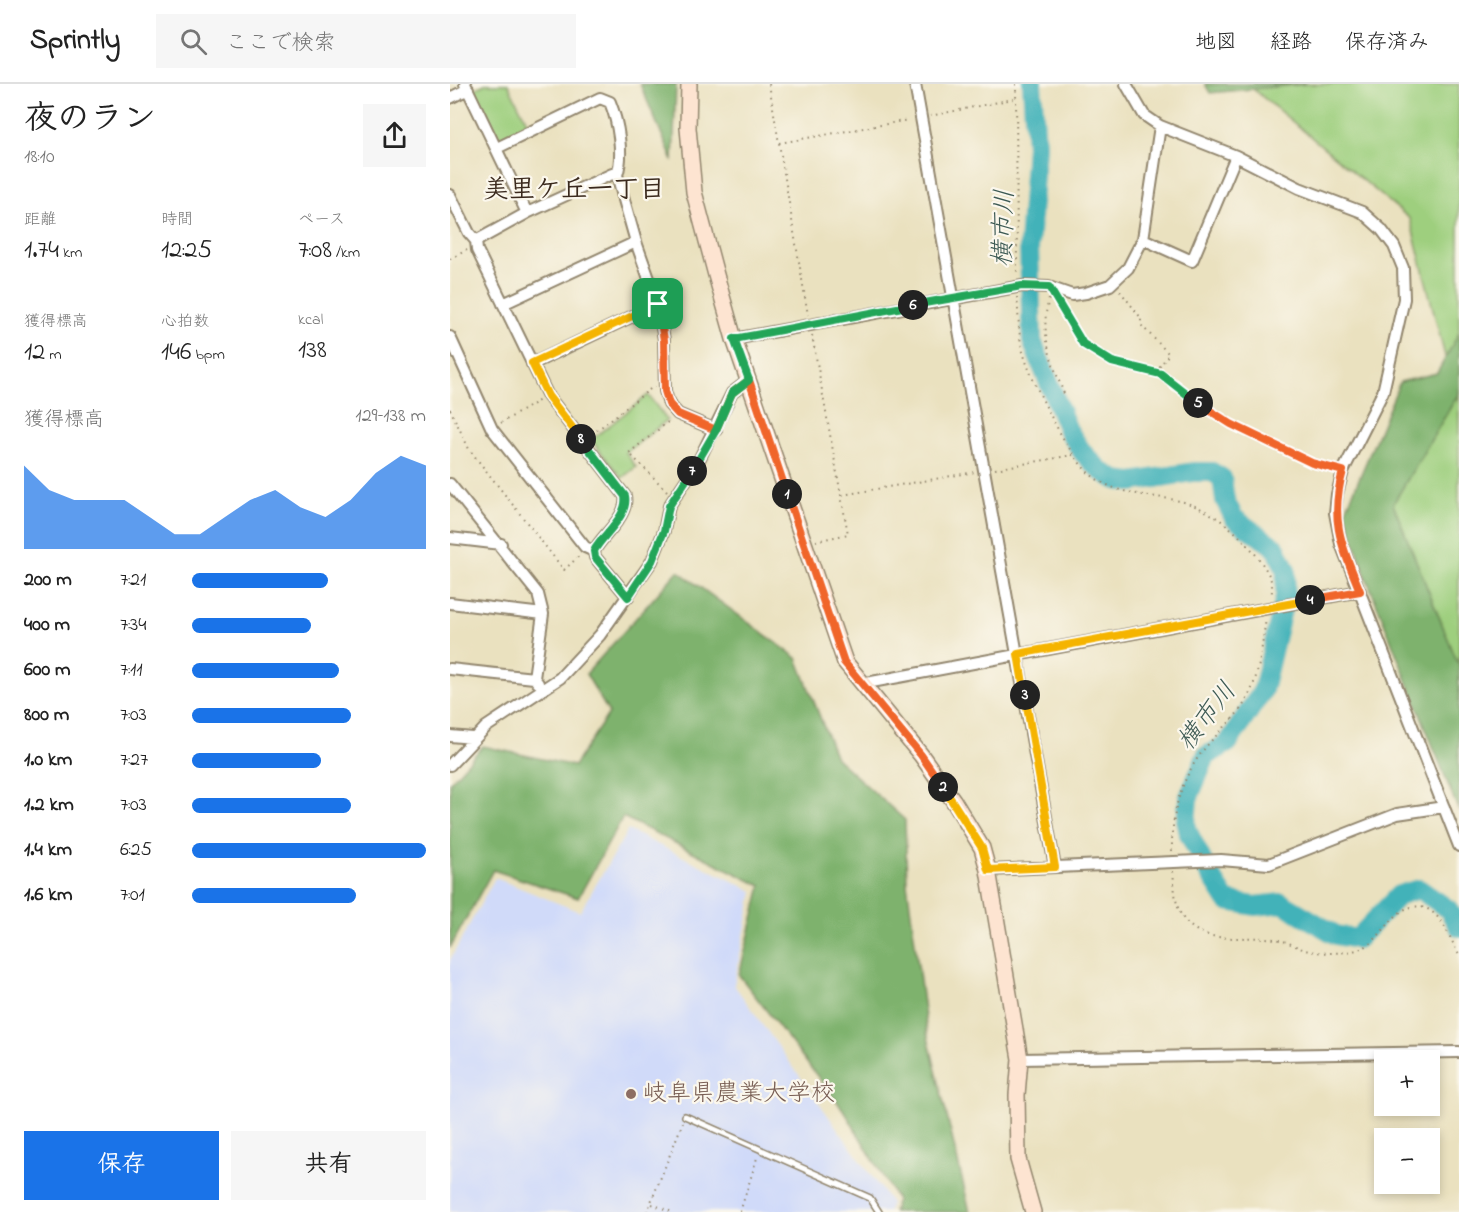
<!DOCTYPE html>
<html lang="ja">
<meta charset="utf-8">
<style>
body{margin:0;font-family:"Indie Flower","Klee One",sans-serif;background:#f6f6f6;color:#222;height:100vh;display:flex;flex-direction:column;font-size:22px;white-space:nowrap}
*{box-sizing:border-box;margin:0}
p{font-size:20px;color:#767676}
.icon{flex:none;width:33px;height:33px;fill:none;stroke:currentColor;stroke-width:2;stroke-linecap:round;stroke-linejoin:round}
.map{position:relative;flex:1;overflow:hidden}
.panel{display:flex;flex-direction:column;background:#fff;width:450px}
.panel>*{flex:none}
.tools{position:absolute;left:924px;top:966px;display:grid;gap:12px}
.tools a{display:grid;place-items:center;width:66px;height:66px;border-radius:0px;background:#fff;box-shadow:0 3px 9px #0003;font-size:30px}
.pin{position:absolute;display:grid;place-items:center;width:51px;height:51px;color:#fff;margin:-26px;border-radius:12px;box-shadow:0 3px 9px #0006}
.km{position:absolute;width:30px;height:30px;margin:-15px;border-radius:50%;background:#222;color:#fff;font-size:16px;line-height:30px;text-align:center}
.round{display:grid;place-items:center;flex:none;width:63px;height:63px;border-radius:0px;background:#f6f6f6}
.headline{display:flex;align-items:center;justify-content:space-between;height:102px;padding:0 24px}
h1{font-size:33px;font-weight:600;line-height:45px}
.figures{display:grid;grid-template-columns:repeat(3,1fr);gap:9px;height:102px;padding:6px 24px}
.figures div{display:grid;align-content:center}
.figures b{font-size:26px;font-weight:600}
.figures small{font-size:16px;font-weight:400}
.figures p{font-size:16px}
.chart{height:168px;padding:12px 24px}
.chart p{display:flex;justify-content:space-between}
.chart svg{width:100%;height:108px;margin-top:6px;fill:#1a73e8;opacity:.7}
.cta{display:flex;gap:12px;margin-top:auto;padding:12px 24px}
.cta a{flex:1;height:69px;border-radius:0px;background:#1a73e8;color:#fff;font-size:24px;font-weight:600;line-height:69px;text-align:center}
.cta a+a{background:#f6f6f6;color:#222}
ul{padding:0 24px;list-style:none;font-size:20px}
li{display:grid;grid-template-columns:96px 72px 1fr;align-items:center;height:45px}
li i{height:15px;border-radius:8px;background:#1a73e8}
header{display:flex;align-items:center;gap:36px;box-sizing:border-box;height:84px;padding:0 30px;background:#fff;border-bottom:2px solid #e0e0e0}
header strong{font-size:28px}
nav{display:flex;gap:33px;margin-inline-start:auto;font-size:21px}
.search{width:420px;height:54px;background:#f6f6f6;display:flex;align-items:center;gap:15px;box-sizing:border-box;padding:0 21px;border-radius:0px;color:#767676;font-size:22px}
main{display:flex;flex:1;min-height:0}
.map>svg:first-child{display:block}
.built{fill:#d0daf9}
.green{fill:#9ecf7e;stroke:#6c7c4e;stroke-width:1.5}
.forest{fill:#7eb26d;stroke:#5c6e46;stroke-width:1.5}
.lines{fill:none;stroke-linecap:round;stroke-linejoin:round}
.river{stroke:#42b2b9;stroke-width:20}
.lane-casing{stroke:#92866e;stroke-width:8}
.street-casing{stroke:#92866e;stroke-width:14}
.secondary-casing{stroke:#92866e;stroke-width:18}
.path{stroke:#92866e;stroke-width:2;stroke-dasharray:1.5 4.5;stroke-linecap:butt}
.lane{stroke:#fff;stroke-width:5}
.street{stroke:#fff;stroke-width:10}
.secondary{stroke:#fde4d1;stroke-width:15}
.split-1-casing{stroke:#fff;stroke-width:12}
.split-2-casing{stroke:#fff;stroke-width:12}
.split-3-casing{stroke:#fff;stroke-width:12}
.split-4-casing{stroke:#fff;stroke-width:12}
.split-5-casing{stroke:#fff;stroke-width:12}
.split-6-casing{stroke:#fff;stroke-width:12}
.split-7-casing{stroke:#fff;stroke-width:12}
.split-8-casing{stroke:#fff;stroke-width:12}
.split-9-casing{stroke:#fff;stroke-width:12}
.split-1{stroke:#f0652b;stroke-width:8}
.split-2{stroke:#f0652b;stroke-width:8}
.split-3{stroke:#f5b400;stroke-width:8}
.split-4{stroke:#f5b400;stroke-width:8}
.split-5{stroke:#f0652b;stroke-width:8}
.split-6{stroke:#22a559;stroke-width:8}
.split-7{stroke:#22a559;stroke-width:8}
.split-8{stroke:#22a559;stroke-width:8}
.split-9{stroke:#f5b400;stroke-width:8}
.education-dot{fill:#8d6e63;stroke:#fbf7ec;stroke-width:2}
.labels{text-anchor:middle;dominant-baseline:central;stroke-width:4.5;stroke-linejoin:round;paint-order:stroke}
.education-label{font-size:24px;fill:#785e54;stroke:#fbf7ec;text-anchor:start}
.neighbourhood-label{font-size:26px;font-weight:bold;fill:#3b2a1e;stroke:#fbf7ec}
.water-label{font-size:26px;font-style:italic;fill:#3d5a54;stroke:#fbf7ec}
</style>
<header>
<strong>Sprintly</strong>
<div class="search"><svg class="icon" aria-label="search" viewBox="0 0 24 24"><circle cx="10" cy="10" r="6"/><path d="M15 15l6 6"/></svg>ここで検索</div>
<nav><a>地図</a><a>経路</a><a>保存済み</a></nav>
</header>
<main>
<section class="panel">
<div class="headline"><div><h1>夜のラン</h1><p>18:10</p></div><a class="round"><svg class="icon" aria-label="share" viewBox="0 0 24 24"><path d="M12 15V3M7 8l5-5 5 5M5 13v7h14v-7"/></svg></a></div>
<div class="figures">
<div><p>距離</p><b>1.74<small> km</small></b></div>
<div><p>時間</p><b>12:25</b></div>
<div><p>ペース</p><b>7:08<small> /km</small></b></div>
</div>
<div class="figures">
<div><p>獲得標高</p><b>12<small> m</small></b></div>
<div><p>心拍数</p><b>146<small> bpm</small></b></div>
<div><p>kcal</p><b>138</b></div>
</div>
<div class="chart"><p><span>獲得標高</span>129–138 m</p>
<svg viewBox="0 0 160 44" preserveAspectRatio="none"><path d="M0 44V10L10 20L20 24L30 24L40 24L50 31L60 38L70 38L80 31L90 24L100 20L110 27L120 31L130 24L140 13L150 6L160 10V44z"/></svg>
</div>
<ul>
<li><b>200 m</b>7:21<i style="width:58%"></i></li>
<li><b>400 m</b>7:34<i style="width:51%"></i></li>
<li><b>600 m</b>7:11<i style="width:63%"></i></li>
<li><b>800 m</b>7:03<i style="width:68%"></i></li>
<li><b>1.0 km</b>7:27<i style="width:55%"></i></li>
<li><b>1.2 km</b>7:03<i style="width:68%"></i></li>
<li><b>1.4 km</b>6:25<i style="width:100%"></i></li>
<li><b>1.6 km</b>7:01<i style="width:70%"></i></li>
</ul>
<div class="cta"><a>保存</a><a>共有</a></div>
</section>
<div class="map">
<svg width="1009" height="1128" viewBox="0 0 1009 1128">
<rect width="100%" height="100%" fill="#fbf7ec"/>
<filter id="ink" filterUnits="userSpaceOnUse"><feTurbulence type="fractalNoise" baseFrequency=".0167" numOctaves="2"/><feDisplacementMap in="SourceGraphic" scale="12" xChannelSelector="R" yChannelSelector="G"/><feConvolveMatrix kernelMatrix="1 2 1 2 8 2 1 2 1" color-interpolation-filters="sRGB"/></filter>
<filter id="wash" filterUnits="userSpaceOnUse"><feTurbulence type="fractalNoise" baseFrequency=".008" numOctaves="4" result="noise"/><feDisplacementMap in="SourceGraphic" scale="24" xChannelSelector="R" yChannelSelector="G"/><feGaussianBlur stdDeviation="1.35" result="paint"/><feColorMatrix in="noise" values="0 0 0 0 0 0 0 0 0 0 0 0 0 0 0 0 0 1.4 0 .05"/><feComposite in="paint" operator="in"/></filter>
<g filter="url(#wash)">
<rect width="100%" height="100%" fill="#eae1bf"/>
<!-- built -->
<path class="built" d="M178,746L303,807L284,901L441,1119L438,1128H0V876L45,794L130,828Z"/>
<!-- green -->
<path class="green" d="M35,0H58L79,42L47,58L22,6Z
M797,0H1009V612L931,419L1002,300L960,135Z
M198,311L217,336L176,369L186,383L172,394L141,356Z"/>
<!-- forest -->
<path class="forest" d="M190,0H226L223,77Z
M755,0H856L760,9Z
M1009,249V309L943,420L1009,582V728L916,493L895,428L950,298L987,289Z
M228,487L347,574L386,674L455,736L457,799L477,949L520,1128H443L447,1116L395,1028L289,891L311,802L173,733L128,814L43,786L0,864V698L33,662L124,682L159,629L136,590Z"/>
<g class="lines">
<!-- river -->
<path class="river" d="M582,0L586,62L579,162L582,257L618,346L633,369L651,387L666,396L681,398L743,388H762L772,394L775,416L784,434L826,464L836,486L835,513L813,606L778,659L756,672L738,715L736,740L739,750L756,784L777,817L805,822L832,819L886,851L907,855L949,811L969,805L998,825L1009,843"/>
</g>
</g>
<g filter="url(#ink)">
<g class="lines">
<defs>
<path id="lane" d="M235,1032L420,1114L429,1128"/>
<path id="street" d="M15,0L77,129
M465,0L605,783
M676,0L694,31L710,42L786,72L849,104L912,128L931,145L944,162L953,184L954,215L933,308L893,387L887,410L885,429L891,460L1009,762
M0,14L18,5
M47,64L150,14L160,18C168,38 174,70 167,91L186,158L208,220L214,256L215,307L219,320L228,330L266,346
M0,111L19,149L26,157L27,166L98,312L175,412C179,432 153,450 144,467
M693,155L742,177L786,72
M26,157L77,129L162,90L167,91
M53,220L186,158
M0,253L42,345L135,463L144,467L145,473L178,513
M284,255L572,202L599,203L622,211L636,209L660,201L678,184L693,155L710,42
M82,280L208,220
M0,400L88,510L93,530
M0,454L51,460
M0,519L93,530L84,594
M0,585L84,594L88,599
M411,600L910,507
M0,652L23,654
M0,681L36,643L110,594L150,551L202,477L214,447L219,422L248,378L282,309L299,296
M538,786L771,776L819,780L947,730L994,723
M570,975L1009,968"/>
<path id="secondary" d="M239,0L238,44L244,108L266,191L284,255L395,578L471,671L503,716L532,764L538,786L570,975L567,1011L568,1075L583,1128"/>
</defs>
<!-- lane casing -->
<use href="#lane" class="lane-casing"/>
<!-- street casing -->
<use href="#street" class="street-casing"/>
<!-- secondary casing -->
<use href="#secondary" class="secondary-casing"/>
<!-- path -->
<path class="path" d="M319,0L358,231
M566,0L567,192
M480,32L568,14
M329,59L459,36
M0,175L17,166
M670,207L691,234V241L719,270L710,282L708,289
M567,213C569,232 568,253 574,271C582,299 619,373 640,390C666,412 698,410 730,417C762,425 790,449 809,475C817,487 825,497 821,512
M599,215C589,249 602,278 614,310
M607,218L633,260L662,278L711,290L757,326L781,340L862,379L884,384
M362,251L398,450L366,457
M0,325L19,365L114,486L129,472
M51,339L90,316
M142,350L204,302
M545,385L623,371
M217,407L179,369L219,337
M392,411L525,388
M722,767C721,725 733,688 761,657C775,642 790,630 799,611C810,589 812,559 816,535
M723,787C725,806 724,825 737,839C761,863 800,849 830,856C838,858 847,863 855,866C870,870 895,870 910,865C933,858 943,818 971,823C991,826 1000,855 1009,871
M202,1120L222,1128
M197,1128L233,1038
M290,1128L307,1074"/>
<!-- lane -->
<use href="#lane" class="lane"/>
<!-- street -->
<use href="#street" class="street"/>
<!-- secondary -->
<use href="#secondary" class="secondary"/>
</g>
</g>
<g class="lines" filter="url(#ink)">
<defs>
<path id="split-1" d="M208,220L214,256L215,307L219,320L228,330L266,346L282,309L299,296L337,410"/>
<path id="split-2" d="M337,410L394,578L471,671L493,703"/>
<path id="split-3" d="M493,703L532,764L538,786L605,783L575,611"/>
<path id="split-4" d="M575,611L568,570L860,516"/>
<path id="split-5" d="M748,319L781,340L862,379L893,387C879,436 892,462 910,507L860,516"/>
<path id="split-6" d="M463,221L572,202L599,203L633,260L662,278L711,290L748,319"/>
<path id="split-7" d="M242,387L266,346L282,309L299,296L284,255L463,221"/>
<path id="split-8" d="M131,355L175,412C179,432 153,450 144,467L145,473L178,513L202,477L214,447L219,422L242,387"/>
<path id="split-9" d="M131,355L98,312L82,279L208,220"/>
</defs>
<!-- split-1 casing -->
<use href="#split-1" class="split-1-casing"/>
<!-- split-2 casing -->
<use href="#split-2" class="split-2-casing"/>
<!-- split-3 casing -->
<use href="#split-3" class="split-3-casing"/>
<!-- split-4 casing -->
<use href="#split-4" class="split-4-casing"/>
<!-- split-5 casing -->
<use href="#split-5" class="split-5-casing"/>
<!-- split-6 casing -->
<use href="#split-6" class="split-6-casing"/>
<!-- split-7 casing -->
<use href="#split-7" class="split-7-casing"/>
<!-- split-8 casing -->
<use href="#split-8" class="split-8-casing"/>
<!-- split-9 casing -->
<use href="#split-9" class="split-9-casing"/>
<!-- split-1 -->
<use href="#split-1" class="split-1"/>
<!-- split-2 -->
<use href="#split-2" class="split-2"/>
<!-- split-3 -->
<use href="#split-3" class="split-3"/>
<!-- split-4 -->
<use href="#split-4" class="split-4"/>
<!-- split-5 -->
<use href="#split-5" class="split-5"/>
<!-- split-6 -->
<use href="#split-6" class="split-6"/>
<!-- split-7 -->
<use href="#split-7" class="split-7"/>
<!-- split-8 -->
<use href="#split-8" class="split-8"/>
<!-- split-9 -->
<use href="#split-9" class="split-9"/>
</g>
<!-- markers -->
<circle class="education-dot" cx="181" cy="1010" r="6"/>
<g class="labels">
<!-- education labels -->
<g class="education-label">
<text x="193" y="1010">岐阜県農業大学校</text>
</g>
<!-- neighbourhood labels -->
<g class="neighbourhood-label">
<text x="124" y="107">美里ケ丘一丁目</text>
</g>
<!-- water labels -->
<g class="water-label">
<text transform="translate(555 144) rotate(-88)">横市川</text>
<text transform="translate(758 633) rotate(-52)">横市川</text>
</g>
</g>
</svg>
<div class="tools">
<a>+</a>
<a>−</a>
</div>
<div class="pin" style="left:208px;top:220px;background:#1e9e55"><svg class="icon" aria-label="arrive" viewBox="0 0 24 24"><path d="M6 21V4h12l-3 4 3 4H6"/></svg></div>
<b class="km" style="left:337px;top:410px">1</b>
<b class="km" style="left:493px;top:703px">2</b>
<b class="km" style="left:575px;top:611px">3</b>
<b class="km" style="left:860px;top:516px">4</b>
<b class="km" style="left:748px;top:319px">5</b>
<b class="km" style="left:463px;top:221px">6</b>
<b class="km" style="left:242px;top:387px">7</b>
<b class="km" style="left:131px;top:355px">8</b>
</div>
</main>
